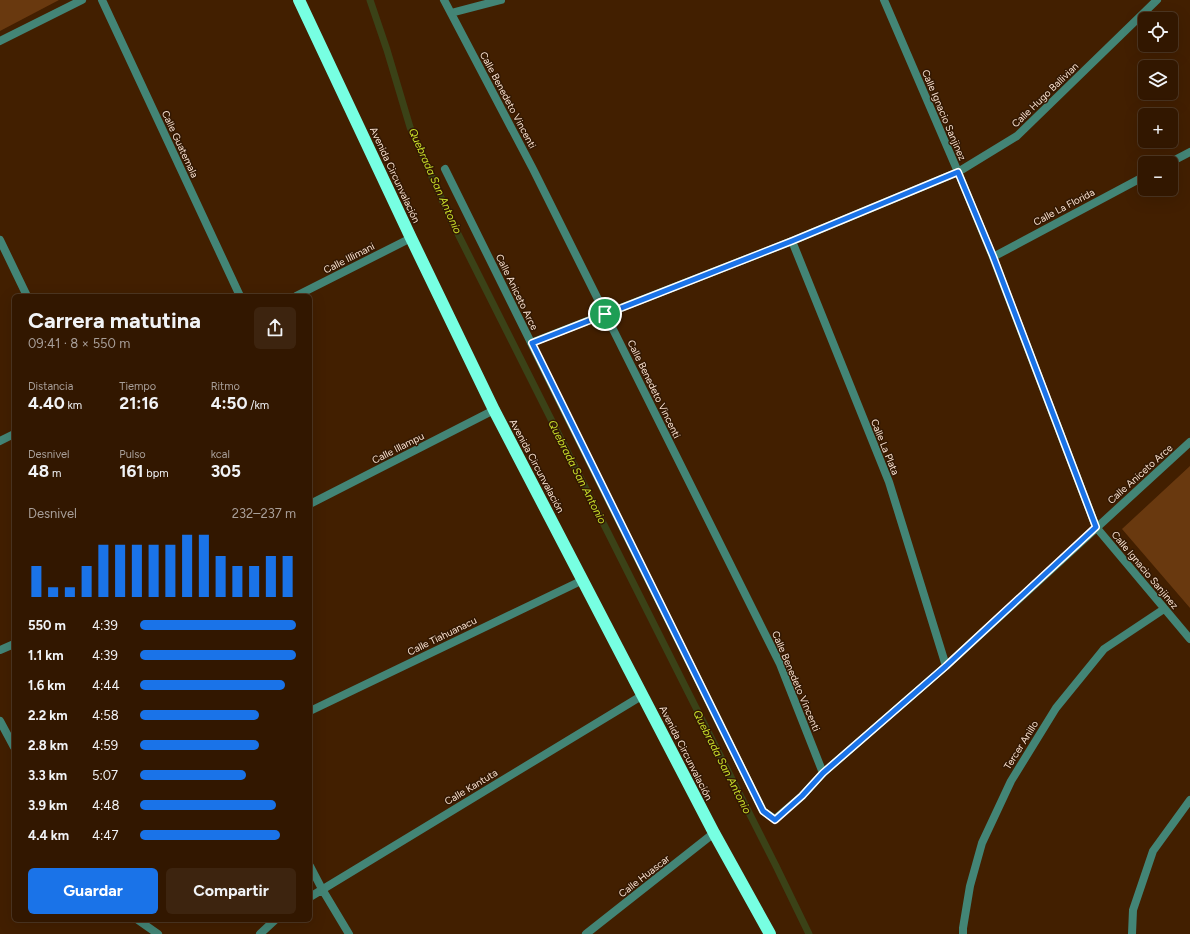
<!DOCTYPE html>
<html lang="es">
<meta charset="utf-8">
<style>
body{margin:0;font-family:Figtree,sans-serif;background:#3d240f;color:#f1f3f6;height:100vh;display:flex;flex-direction:column;font-size:15px;white-space:nowrap}
*{box-sizing:border-box;margin:0}
p{font-size:13px;color:#a89f99}
.icon{flex:none;width:22px;height:22px;fill:none;stroke:currentColor;stroke-width:2;stroke-linecap:round;stroke-linejoin:round}
.map{position:relative;flex:1;overflow:hidden}
.panel{position:absolute;left:12px;top:294px;width:300px;height:628px;display:flex;flex-direction:column;background:#321700;border-radius:6px;box-shadow:0 4px 16px #0002,0 0 0 1px #4d3622}
.panel>*{flex:none}
.fabs{position:absolute;left:1138px;top:12px;display:grid;gap:8px}
.fabs a{display:grid;place-items:center;width:40px;height:40px;border-radius:6px;background:#321700;box-shadow:0 4px 16px #0002,0 0 0 1px #4d3622;font-size:20px}
.pin{position:absolute;display:grid;place-items:center;width:34px;height:34px;color:#fff;margin:-17px;border:2px solid #fff;border-radius:50%;box-shadow:0 1px 4px #0007}
.round{display:grid;place-items:center;flex:none;width:42px;height:42px;border-radius:6px;background:#3d240f}
.headline{display:flex;align-items:center;justify-content:space-between;height:68px;padding:0 16px}
h1{font-size:22px;font-weight:700;line-height:30px}
.figures{display:grid;grid-template-columns:repeat(3,1fr);gap:6px;height:68px;padding:4px 16px}
.figures div{display:grid;align-content:center}
.figures b{font-size:17px;font-weight:700}
.figures small{font-size:11px;font-weight:400}
.figures p{font-size:11px}
.chart{height:112px;padding:8px 16px}
.chart p{display:flex;justify-content:space-between}
.chart svg{width:100%;height:72px;margin-top:4px;stroke:#1a73e8;stroke-width:6}
.button{display:flex;gap:8px;margin-top:auto;padding:8px 16px}
.button a{flex:1;height:46px;border-radius:6px;background:#1a73e8;color:#fff;font-size:16px;font-weight:700;line-height:46px;text-align:center}
.button a+a{background:#3d240f;color:#f1f3f6}
ul{padding:0 16px;list-style:none;font-size:13px}
li{display:grid;grid-template-columns:64px 48px 1fr;align-items:center;height:30px}
li i{height:10px;border-radius:5px;background:#1a73e8}
.map>svg:first-child{display:block}
.green{fill:#69390f}
.lines{fill:none;stroke-linecap:round;stroke-linejoin:round}
.stream{stroke:#3b4217;stroke-width:7}
.street{stroke:#438576;stroke-width:8}
.highway{stroke:#77ffe2;stroke-width:12}
.route-casing{stroke:#fff;stroke-width:8}
.route{stroke:#1a73e8;stroke-width:5}
.labels{text-anchor:middle;dominant-baseline:central;stroke-width:3;stroke-linejoin:round;paint-order:stroke}
.street-label{font-size:10px;fill:#f9e1d0;stroke:#331802}
.water-label{font-size:11px;font-style:italic;fill:#c9e02a;stroke:#331802}
</style>
<div class="map">
<svg width="1190" height="934" viewBox="0 0 1190 934">
<rect width="100%" height="100%" fill="#421f00"/>
<!-- green -->
<path class="green" d="M0,0H59L0,31Z
M1190,466V608L1122,529Z"/>
<g class="lines">
<!-- stream -->
<path class="stream" d="M370,0L387,50L410,127L451,220L688,692L776,866L809,934"/>
<!-- street -->
<path class="street" d="M102,0L240,296
M444,0L533,169L780,664L823,773
M884,0L958,172L993,257L1096,527L1190,639
M451,13L501,0
M0,41L82,0
M1169,163L1190,152
M445,169L763,811L775,819L802,796L823,773L946,666L1190,442
M0,240L27,296
M792,241L889,482L946,666
M993,257L1145,176
M296,296L411,238
M531,343L792,241L958,172L1017,136L1157,0
M0,441L14,434
M310,504L494,410
M0,650L14,644
M310,711L583,580
M0,721L14,747
M310,866L322,889L349,934
M310,897L643,695
M138,920L158,934
M260,934L275,920
M586,934L714,833
M963,934V928L970,886L982,843L1011,781L1056,708L1104,649L1164,609
M1132,934L1133,910L1153,851L1190,800"/>
<!-- highway -->
<path class="highway" d="M299,0L411,238L494,410L714,833L770,934"/>
</g>
<g class="lines">
<defs>
<path id="route" d="M958,172L993,256L1096,527L946,666L823,773L802,796L775,820L763,811L532,343L792,241Z"/>
</defs>
<!-- route casing -->
<use href="#route" class="route-casing"/>
<!-- route -->
<use href="#route" class="route"/>
</g>
<g class="labels">
<!-- street labels -->
<g class="street-label">
<text transform="translate(1045 95) rotate(-44)">Calle Hugo Ballivian</text>
<text transform="translate(508 100) rotate(62)">Calle Benedeto Vincenti</text>
<text transform="translate(944 115) rotate(67)">Calle Ignacio Sanjinez</text>
<text transform="translate(180 144) rotate(65)">Calle Guatemala</text>
<text transform="translate(395 175) rotate(65)">Avenida Circunvalación</text>
<text transform="translate(1064 207) rotate(-28)">Calle La Florida</text>
<text transform="translate(349 258) rotate(-27)">Calle Illimani</text>
<text transform="translate(517 292) rotate(64)">Calle Aniceto Arce</text>
<text transform="translate(654 389) rotate(64)">Calle Benedeto Vincenti</text>
<text transform="translate(885 447) rotate(68)">Calle La Plata</text>
<text transform="translate(398 448) rotate(-27)">Calle Illampu</text>
<text transform="translate(537 466) rotate(62)">Avenida Circunvalación</text>
<text transform="translate(1140 474) rotate(-42)">Calle Aniceto Arce</text>
<text transform="translate(1145 570) rotate(50)">Calle Ignacio Sanjinez</text>
<text transform="translate(442 636) rotate(-26)">Calle Tiahuanacu</text>
<text transform="translate(796 681) rotate(67)">Calle Benedeto Vincenti</text>
<text transform="translate(1021 745) rotate(-58)">Tercer Anillo</text>
<text transform="translate(686 753) rotate(63)">Avenida Circunvalación</text>
<text transform="translate(471 787) rotate(-31)">Calle Kantuta</text>
<text transform="translate(644 876) rotate(-38)">Calle Huascar</text>
</g>
<!-- water labels -->
<g class="water-label">
<text transform="translate(435 181) rotate(66)">Quebrada San Antonio</text>
<text transform="translate(577 472) rotate(63)">Quebrada San Antonio</text>
<text transform="translate(722 762) rotate(63)">Quebrada San Antonio</text>
</g>
</g>
</svg>
<div class="fabs">
<a><svg class="icon" aria-label="locate" viewBox="0 0 24 24"><circle cx="12" cy="12" r="6"/><path d="M12 2v4M12 18v4M2 12h4M18 12h4"/></svg></a>
<a><svg class="icon" aria-label="layers" viewBox="0 0 24 24"><path d="M12 4l9 5-9 5-9-5zM3 14l9 5 9-5"/></svg></a>
<a>+</a>
<a>−</a>
</div>
<div class="pin" style="left:605px;top:314px;background:#1e9e55"><svg class="icon" aria-label="arrive" viewBox="0 0 24 24"><path d="M6 21V4h12l-3 4 3 4H6"/></svg></div>
<section class="panel">
<div class="headline"><div><h1>Carrera matutina</h1><p>09:41 · 8 × 550 m</p></div><a class="round"><svg class="icon" aria-label="share" viewBox="0 0 24 24"><path d="M12 15V3M7 8l5-5 5 5M5 13v7h14v-7"/></svg></a></div>
<div class="figures">
<div><p>Distancia</p><b>4.40<small> km</small></b></div>
<div><p>Tiempo</p><b>21:16</b></div>
<div><p>Ritmo</p><b>4:50<small> /km</small></b></div>
</div>
<div class="figures">
<div><p>Desnivel</p><b>48<small> m</small></b></div>
<div><p>Pulso</p><b>161<small> bpm</small></b></div>
<div><p>kcal</p><b>305</b></div>
</div>
<div class="chart"><p><span>Desnivel</span>232–237 m</p>
<svg viewBox="0 0 160 44" preserveAspectRatio="none"><path d="M5 44V25M15 44V38M25 44V38M35 44V25M45 44V12M55 44V12M65 44V12M75 44V12M85 44V12M95 44V6M105 44V6M115 44V19M125 44V25M135 44V25M145 44V19M155 44V19"/></svg>
</div>
<ul>
<li><b>550 m</b>4:39<i style="width:100%"></i></li>
<li><b>1.1 km</b>4:39<i style="width:100%"></i></li>
<li><b>1.6 km</b>4:44<i style="width:93%"></i></li>
<li><b>2.2 km</b>4:58<i style="width:76%"></i></li>
<li><b>2.8 km</b>4:59<i style="width:76%"></i></li>
<li><b>3.3 km</b>5:07<i style="width:68%"></i></li>
<li><b>3.9 km</b>4:48<i style="width:87%"></i></li>
<li><b>4.4 km</b>4:47<i style="width:90%"></i></li>
</ul>
<div class="button"><a>Guardar</a><a>Compartir</a></div>
</section>
</div>
